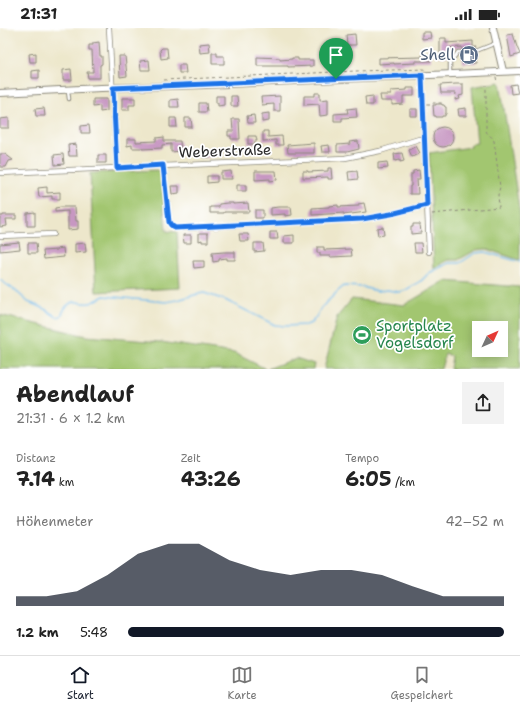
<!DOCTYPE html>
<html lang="de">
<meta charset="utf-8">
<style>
body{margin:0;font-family:"Shantell Sans",sans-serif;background:#f2f2f2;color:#222;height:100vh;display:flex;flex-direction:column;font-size:15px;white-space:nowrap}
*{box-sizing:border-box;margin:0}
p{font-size:13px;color:#767676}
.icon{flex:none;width:22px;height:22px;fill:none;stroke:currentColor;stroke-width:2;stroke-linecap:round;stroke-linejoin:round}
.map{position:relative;height:341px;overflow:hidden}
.details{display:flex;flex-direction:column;background:#fff;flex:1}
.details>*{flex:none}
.needle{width:26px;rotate:46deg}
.controls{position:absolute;left:472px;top:293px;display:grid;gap:8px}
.controls a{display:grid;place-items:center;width:36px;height:36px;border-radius:0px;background:#fff;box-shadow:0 2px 10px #0003;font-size:20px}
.pin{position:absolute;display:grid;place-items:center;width:34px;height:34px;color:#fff;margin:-41px -17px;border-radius:50% 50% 50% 0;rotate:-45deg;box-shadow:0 0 4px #0007}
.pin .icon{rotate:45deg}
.round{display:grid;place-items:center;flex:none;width:42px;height:42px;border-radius:0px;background:#f2f2f2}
.overview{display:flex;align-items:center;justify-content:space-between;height:68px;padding:0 16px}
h1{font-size:22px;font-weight:700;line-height:30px}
.stats{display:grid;grid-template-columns:repeat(3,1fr);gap:6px;height:68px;padding:4px 16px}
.stats div{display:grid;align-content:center}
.stats b{font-size:20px;font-weight:700}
.stats small{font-size:11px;font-weight:400}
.stats p{font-size:11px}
.chart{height:112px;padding:8px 16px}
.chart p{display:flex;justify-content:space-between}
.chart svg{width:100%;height:72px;margin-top:4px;fill:#111827;opacity:.7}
ul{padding:0 16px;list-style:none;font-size:13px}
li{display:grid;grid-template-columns:64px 48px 1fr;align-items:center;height:30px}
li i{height:10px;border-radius:5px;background:#111827}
.status{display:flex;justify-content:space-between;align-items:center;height:28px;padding:0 20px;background:#fff;direction:ltr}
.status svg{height:11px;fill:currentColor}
.tab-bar{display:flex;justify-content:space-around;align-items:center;height:56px;border-top:1px solid #e0e0e0;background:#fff;font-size:11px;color:#767676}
.tab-bar a{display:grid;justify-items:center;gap:2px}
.tab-bar .active{color:#111827}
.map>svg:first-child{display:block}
.green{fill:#a2c670;stroke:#66784e;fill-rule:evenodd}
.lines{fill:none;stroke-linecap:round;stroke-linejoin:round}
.stream{stroke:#74bcec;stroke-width:1.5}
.building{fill:#c797c2}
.lane-casing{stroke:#8c897b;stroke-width:4.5}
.street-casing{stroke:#8c897b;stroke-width:6}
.secondary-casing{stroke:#8c897b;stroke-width:8}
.path{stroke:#8c897b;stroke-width:1;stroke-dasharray:3 3;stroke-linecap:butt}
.lane{stroke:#fff;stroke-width:2.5}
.street{stroke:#fff;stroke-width:4.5}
.secondary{stroke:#fff;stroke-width:6}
.route-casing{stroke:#fff;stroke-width:8}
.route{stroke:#1a73e8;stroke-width:5}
.labels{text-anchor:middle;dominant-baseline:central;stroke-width:3.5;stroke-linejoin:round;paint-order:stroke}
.service-label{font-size:15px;fill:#4e5e75;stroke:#fff;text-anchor:end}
.street-label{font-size:15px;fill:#2b2b2b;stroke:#fff}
.leisure-label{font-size:15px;fill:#27864d;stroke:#fff;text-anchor:start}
</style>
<div class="status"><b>21:31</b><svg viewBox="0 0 49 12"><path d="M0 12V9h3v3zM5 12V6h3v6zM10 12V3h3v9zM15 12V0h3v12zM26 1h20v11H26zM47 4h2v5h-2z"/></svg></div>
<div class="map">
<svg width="520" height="341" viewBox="0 0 520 341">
<rect width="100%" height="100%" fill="#fff"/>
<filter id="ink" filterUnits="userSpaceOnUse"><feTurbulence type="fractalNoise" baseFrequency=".025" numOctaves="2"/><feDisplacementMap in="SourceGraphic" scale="8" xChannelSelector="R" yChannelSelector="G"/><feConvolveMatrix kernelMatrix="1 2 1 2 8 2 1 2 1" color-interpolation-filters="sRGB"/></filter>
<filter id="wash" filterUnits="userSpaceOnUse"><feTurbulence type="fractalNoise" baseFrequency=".012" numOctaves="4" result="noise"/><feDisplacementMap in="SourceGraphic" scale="16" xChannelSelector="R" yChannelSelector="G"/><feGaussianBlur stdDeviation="0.9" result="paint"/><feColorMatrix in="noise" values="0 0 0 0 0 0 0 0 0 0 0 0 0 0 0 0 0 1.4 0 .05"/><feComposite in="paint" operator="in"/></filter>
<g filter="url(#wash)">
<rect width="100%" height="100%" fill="#ede7cb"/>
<!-- green -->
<path class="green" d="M500,54L520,187V230L519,232L486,221L476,222L458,232H448L434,240L429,125L471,119V116L477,115L472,59Z
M158,142L161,145L166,203L177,204L180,260L96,264L90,145Z
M445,253L520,259V341H450L452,328L445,326L441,341H324L337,289L352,271L404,277ZM479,300H501V322H479Z
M0,287L86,308L161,314L234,325L266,341H0Z
M296,330L314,336L313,341H267Z"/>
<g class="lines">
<!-- stream -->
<path class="stream" d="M0,252L16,263L28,274L43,280L57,289L61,288C64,281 68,273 77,274C81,275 85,276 90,275C95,274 99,270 104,268L166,274L177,272L198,266L204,265L225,272L275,297L285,298L306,297L311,295L316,289L321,280L338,263L344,258L362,259L377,263L388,262L399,264L406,262L421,253L429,245L449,235H460L475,225L485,224L520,234"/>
</g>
<g id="blocks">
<!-- building -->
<path class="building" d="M422,4H430L431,10L422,11Z
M355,6L356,17H347L346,7Z
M513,6L517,19L520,26L511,29L507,7Z
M440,10H446V15L473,13V19H476L473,23L474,25L476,26V35H462V27L464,26L465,24L464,22L462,21V19L448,20V28L440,29Z
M99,14L100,28H102V36L100,37V50H88L87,44H93L92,22H89V17H93V15Z
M209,15L210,24L200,25L199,16Z
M331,19H342L343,27L332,28Z
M167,20L168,30L161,31L160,22L162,20Z
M36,25V34H30L29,26Z
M212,25H217V28H224V36H212Z
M431,26V33H415V35L394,36V35L379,36V30L422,29V27Z
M119,28H125L127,48L120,49Z
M257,29L280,30V32L292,31V30H298V32H313V38L288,39V38H257Z
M149,32L150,42H141L140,33Z
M179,37H185L186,45H179Z
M71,41L72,52H63V42Z
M39,42V50H32V43Z
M456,56H463V67L459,68L460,71L455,72L456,65H441L440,57Z
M516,56L518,65L511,66L510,57Z
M407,60H414V68H403V76L392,77V73H381L380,67H391V63L407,62Z
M315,65H320V72L328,71V87L320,88L319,76L304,77V68H315Z
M216,68H224V77L218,78V75H216Z
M231,68H237L238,78H231Z
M280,68V83H274V76L262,77L261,69Z
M373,68V77H366L365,69Z
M122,70H135V77H129V82H122Z
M93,71H107V83L100,84V78L93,79Z
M178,71L179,79H170V72Z
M199,75H206L207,84H199Z
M436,76H442V77H444L445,79H446V86H445V88H442V89H436V88H434L433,77H436Z
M44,80L45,88H36L35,81Z
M356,80L357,89L342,90V93H334V86L348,85L347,81Z
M466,80V88H459L458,81Z
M410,81H417V88H410Z
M269,85V93L262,94V86Z
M254,87L255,95H248L247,88Z
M9,90V100H0V91Z
M170,90H176L177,99H170Z
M185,90H191L192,99H185Z
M232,91H239L240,111H231V108H228V103H233Z
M89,97L90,105H81V98Z
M433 109a10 10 0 1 1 20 0a10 10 0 1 1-20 0Z
M263,103H268V109L282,108L283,117H276V112L263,113Z
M248,108H256L257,113H255V116H248Z
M164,109V113H180L181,123L171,124V116L162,117V120L142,121V120H132V117L127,118V111H136V114L156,113V110Z
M358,113L359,121L347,124H337V117L350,116L349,114Z
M314,115V125H288L287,117Z
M76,116L77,128H69L68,117Z
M329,117L330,124H322L321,118Z
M416,118L420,125L412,129L409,122Z
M202,122H209L210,129L203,130Z
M402,125L404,133L400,134V132L395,133L394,126Z
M0,126H5L13,132L9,133L6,139H0Z
M63,126L64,136L55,137L54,127Z
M98,127H106V135H98Z
M387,134L388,140L378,141V135Z
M328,140H331L332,151H328V149L303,150V143H308V144L328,143Z
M419,142L420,151H417L418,166H410V158H411V146H413V143Z
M231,143L232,151H221V144Z
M255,143H276L277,152L270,153V151L255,152Z
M357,143L358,151L349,152L348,144Z
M207,148H217V154L207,155Z
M237,157H246V163H237Z
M171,158H179V165L172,166Z
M47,159V165L60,164V171H52V168L39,169L38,160Z
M227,175H233V176L248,175L249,184H224V185H210V179H219V176Z
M364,175L366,184L344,187V185L312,187V180L329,179V178L338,177V179L358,178V176Z
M61,179H75L76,193H78V201L68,202V183L55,184V180Z
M278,179H291L292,187L285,188V186L271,187V180Z
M255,182H263V190H255Z
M35,184V198H27V185Z
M3,187H16V191H6L7,198L0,199V188H3Z
M413,196H420L421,205L411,206V199H413Z
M383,199L384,207L378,208L377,200Z
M270,204H277L278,211H270Z
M199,205H208V214H202V212L199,213Z
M239,206H248L249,213H240Z
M183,207H191V215H184Z
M294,207V215H284V208Z
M19,214L20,221L0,223V216Z
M28,215H36L37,225H28Z
M85,215L86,224L75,225V216Z
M254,215H263L264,223L254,224Z
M414,215H421L422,224H415Z
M317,219H324V222L351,221L352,228L331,229V228H320V225H317Z
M63,220L64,229L44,231L43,223L57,222V221Z
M224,224H235V232H227V230L219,231V233L213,234L212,225Z
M193,233H204V239L194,240Z"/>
</g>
</g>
<g filter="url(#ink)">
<use href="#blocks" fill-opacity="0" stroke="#8c897b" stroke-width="1"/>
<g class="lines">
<defs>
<path id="lane" d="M476,23L496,15
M450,45V35L458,24H462
M68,63L69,71"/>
<path id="street" d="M109,0L117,140
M422,47L429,224
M0,145L345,130L380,123L419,111H425
M184,200L362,191L391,186L427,177
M0,208L53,206"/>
<path id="secondary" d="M493,0L503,43
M0,65L101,60L205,57L520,43"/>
</defs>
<!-- lane casing -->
<use href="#lane" class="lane-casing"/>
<!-- street casing -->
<use href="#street" class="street-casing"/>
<!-- secondary casing -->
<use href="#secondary" class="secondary-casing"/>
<!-- path -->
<path class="path" d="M496,49L497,54
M164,52L356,43L427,41
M427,76H432L433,75H444
M164,143L169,194L173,199L180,200
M432,186L499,179L498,167L500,159L494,113C492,108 488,107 486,103V57"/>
<!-- lane -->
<use href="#lane" class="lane"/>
<!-- street -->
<use href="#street" class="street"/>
<!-- secondary -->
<use href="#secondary" class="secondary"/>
</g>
</g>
<g class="lines" filter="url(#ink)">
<defs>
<path id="route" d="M422,47L427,177L391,186L362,191L175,200L171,197L169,194L163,137L117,140L113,60L159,58Z"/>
</defs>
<!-- route casing -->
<use href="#route" class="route-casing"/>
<!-- route -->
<use href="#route" class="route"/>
</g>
<!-- icons -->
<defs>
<symbol id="fuel-disc" viewBox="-11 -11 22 22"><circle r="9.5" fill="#5c6f8a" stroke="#fff"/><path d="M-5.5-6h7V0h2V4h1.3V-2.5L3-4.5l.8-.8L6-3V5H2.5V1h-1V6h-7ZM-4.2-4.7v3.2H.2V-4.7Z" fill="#fff"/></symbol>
<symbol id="stadium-disc" viewBox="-11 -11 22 22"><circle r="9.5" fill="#2e9e5b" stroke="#fff"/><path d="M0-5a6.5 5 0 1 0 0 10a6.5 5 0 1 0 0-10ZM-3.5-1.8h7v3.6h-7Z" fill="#fff"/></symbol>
</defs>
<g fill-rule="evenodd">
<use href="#fuel-disc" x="458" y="16" width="22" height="22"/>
<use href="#stadium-disc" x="351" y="296" width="22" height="22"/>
</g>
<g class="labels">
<!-- service labels -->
<g class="service-label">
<text x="455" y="27">Shell</text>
</g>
<!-- street labels -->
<g class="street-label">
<text transform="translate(225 123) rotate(-2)">Weberstraße</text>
</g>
<!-- leisure labels -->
<g class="leisure-label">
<text x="376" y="298">Sportplatz<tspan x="376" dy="17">Vogelsdorf</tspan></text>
</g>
</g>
</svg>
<div class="controls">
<a><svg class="needle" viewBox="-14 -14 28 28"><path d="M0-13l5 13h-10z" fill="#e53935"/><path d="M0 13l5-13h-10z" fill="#767676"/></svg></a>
</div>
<div class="pin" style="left:336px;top:51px;background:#1e9e55"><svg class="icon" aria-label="arrive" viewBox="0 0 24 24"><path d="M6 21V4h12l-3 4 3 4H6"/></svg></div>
</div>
<section class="details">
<div class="overview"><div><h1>Abendlauf</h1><p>21:31 · 6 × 1.2 km</p></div><a class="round"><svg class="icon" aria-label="share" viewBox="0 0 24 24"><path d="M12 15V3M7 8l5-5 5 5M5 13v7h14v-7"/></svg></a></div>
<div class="stats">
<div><p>Distanz</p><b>7.14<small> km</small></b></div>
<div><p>Zeit</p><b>43:26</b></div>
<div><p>Tempo</p><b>6:05<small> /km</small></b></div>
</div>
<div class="chart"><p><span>Höhenmeter</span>42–52 m</p>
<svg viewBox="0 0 160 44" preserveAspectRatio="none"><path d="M0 44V38L10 38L20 35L30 25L40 12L50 6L60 6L70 16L80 22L90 25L100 22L110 22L120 25L130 32L140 38L150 38L160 38V44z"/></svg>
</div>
<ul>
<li><b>1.2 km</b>5:48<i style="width:100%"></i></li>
</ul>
</section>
<nav class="tab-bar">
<a class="active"><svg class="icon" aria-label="home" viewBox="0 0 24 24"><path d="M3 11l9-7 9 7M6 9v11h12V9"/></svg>Start</a>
<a><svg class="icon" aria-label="map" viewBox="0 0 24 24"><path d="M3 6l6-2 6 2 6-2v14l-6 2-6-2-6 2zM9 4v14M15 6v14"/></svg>Karte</a>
<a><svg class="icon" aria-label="saved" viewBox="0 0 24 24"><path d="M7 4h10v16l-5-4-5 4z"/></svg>Gespeichert</a>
</nav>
